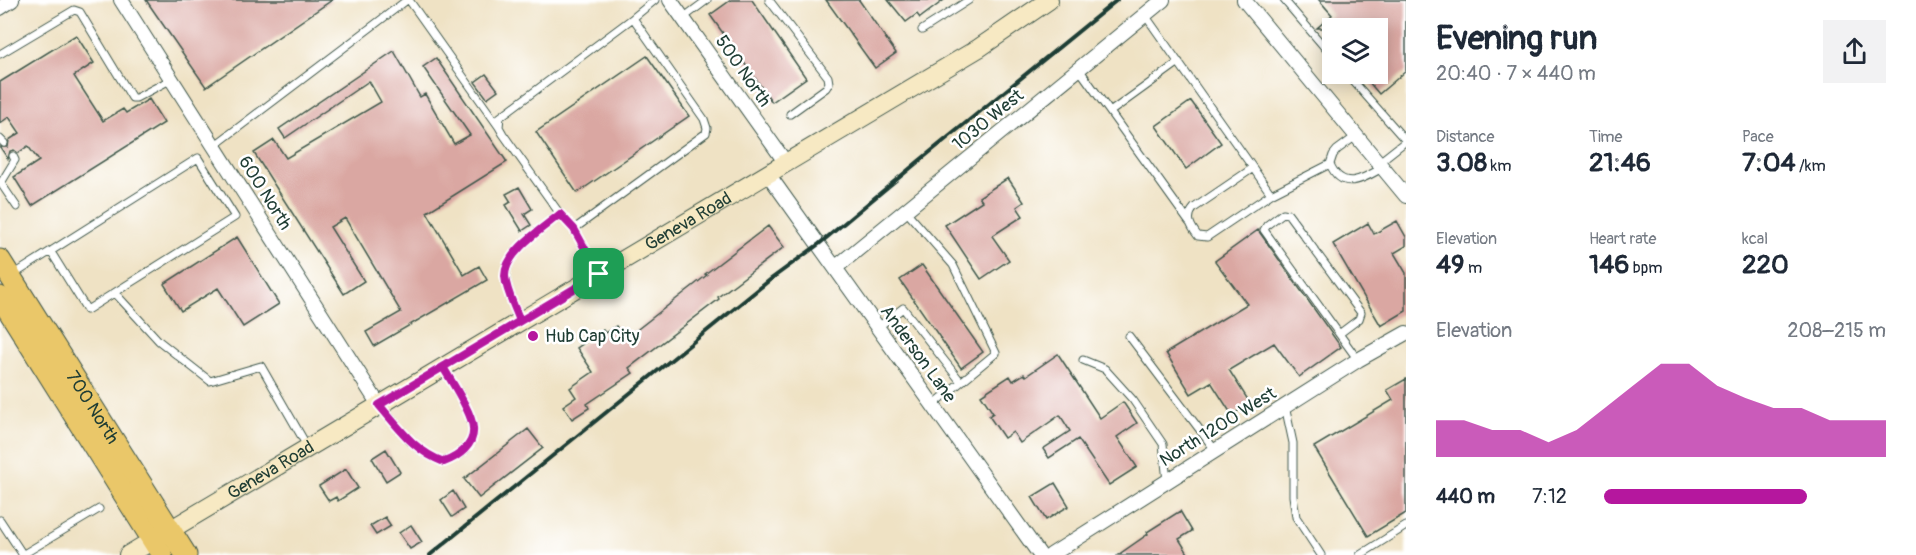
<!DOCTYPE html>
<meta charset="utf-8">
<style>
body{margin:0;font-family:Pangolin,sans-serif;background:#f2f2f3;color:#1f2937;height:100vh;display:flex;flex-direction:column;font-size:22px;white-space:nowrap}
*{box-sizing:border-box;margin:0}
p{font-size:20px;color:#747a83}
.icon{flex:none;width:33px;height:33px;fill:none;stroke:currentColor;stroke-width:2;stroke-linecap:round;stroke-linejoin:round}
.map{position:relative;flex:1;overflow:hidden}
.panel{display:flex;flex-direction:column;background:#fff;width:510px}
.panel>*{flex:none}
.fabs{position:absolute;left:1322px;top:18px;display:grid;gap:12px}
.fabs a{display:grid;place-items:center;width:66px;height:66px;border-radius:0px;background:#fff;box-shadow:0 3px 15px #0003;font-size:30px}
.pin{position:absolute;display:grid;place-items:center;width:51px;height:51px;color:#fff;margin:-26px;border-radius:12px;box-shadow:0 3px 9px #0006}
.round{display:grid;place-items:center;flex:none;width:63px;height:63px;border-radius:0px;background:#f2f2f3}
.headline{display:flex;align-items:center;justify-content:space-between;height:102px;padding:0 30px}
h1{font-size:33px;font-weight:700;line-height:45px}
.figures{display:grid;grid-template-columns:repeat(3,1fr);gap:9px;height:102px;padding:6px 30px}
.figures div{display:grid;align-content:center}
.figures b{font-size:26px;font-weight:700}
.figures small{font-size:16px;font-weight:400}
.figures p{font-size:16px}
.chart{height:168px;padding:12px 30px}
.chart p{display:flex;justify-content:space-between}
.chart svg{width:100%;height:108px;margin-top:6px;fill:#b5179e;opacity:.7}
ul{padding:0 30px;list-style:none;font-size:20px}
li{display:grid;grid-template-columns:96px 72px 1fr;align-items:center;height:45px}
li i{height:15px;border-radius:8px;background:#b5179e}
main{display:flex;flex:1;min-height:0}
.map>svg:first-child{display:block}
.building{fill:#daa7a2}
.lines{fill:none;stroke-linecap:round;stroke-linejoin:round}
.service-casing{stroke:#3e564a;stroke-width:9}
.minor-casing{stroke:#3e564a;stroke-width:16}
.secondary-casing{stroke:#3e564a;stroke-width:20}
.primary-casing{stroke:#3e564a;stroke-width:23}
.service{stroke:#fff;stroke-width:7}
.minor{stroke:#fff;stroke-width:14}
.secondary{stroke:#f7e9c3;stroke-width:18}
.primary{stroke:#eac769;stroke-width:21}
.rail{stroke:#1f3d34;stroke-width:4}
.route-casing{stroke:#fff;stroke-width:12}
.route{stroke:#b5179e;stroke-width:8}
.poi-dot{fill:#b5179e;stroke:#fff;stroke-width:2}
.labels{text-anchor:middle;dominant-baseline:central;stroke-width:5;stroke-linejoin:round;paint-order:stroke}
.street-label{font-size:18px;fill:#1f3d34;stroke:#fff}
.poi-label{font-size:18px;fill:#1f3d34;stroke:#fff;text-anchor:start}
</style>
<main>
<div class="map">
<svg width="1406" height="555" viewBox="0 0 1406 555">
<rect width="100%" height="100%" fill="#fff"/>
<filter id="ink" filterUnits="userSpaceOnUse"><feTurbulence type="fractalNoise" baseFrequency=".0167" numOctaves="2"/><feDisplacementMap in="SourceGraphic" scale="12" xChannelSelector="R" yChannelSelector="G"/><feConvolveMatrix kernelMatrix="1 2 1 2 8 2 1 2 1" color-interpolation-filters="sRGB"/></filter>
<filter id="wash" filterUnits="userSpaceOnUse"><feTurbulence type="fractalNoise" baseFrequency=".008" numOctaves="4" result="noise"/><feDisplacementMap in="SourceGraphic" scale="24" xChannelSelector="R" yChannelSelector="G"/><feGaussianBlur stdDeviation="1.35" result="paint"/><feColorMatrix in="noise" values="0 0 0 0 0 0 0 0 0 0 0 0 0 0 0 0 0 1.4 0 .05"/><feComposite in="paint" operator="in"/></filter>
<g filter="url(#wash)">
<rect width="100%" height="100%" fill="#efe2c4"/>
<g id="blocks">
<!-- building -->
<path class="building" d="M146,0H332L206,87Z
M731,0H752L806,78L772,102L710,15Z
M826,0H859L896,53L875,68Z
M888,0H944L920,18L917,14L906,22Z
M1319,0H1406V71L1379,94L1362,74H1377V28H1332V39L1323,28H1317L1332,15Z
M76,35L94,63L74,76L103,121L123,109L126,113L149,99L164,123L32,206L14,177L39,161L28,146L18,153L14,150L10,151L8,159L0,147H8L9,140L20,133L9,117L0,123V82Z
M394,51L420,97L425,94L454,144L470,135L423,67L436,58L507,162L427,212L464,275L479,266L487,280L374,346L366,332L401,312L345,218L330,227L364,281L344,294L254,153L274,140L286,158L381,102L369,81L285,138L279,129Z
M647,56L689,116L577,193L536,132Z
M486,74L498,90L487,98L475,82Z
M1191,101L1221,143L1186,169L1156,126Z
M1008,178L1024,202L1017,207L1023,216L992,236L1009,260L981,279L945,225L982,201L979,197Z
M519,187L532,209L524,214L531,225L522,231L506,205L511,202L506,194Z
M1397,221L1406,237V246L1394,253L1406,273V311L1381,326L1333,244L1368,223L1374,234Z
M768,226L784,247L718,297L719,299L629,368L633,373L587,404L589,408L572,419L563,406L576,397L570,388L593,372L577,348L603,330L605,333L616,326L625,339L707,275L705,274Z
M1258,230L1341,347L1299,377L1274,343L1229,370L1250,403L1232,415L1211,382L1191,394L1166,353L1247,304L1215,261Z
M237,237L279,304L243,327L218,288L181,311L164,284Z
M922,265L983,352L961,368L900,280Z
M1058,354L1100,418L1123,402L1137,423L1117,437L1137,467L1109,485L1078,439L1049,458L1043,449L1070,431L1060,415L1020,443L1013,432L1004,438L989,416L993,413L981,395L1010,376L1013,381L1024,374L1026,376Z
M1406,379V513L1368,536L1314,447L1393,400L1387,390Z
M528,429L543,448L479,498L464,479Z
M386,449L400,472L386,481L372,458Z
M346,469L358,488L338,501L336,497L329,501L319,486Z
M1055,483L1069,506L1046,520L1032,497Z
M453,491L464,509L452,517L441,500Z
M1180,511L1192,531L1179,539L1189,555H1118L1148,534L1147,532Z
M385,517L391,526L376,535L370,526Z
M411,525L422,542L410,549L399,533Z"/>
</g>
</g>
<g filter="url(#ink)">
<use href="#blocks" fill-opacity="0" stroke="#3e564a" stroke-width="1.5"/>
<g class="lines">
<defs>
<path id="service" d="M409,0L499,127
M769,0L828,77L829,83L826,88L790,114
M1284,0L1332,56
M1145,15L1253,168
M683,18L707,0
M922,30L969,0
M0,54L74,10L80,12L132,98H136L170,80
M1079,69L1189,222
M1347,74L1406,141
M1110,112L1179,62
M1356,136L1337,150L1333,155L1330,164C1342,192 1363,179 1382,168
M0,139L4,143
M214,146L407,0
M1378,163L1406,141
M0,182L17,207
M1,183L15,160L13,156
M1271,194L1253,168L1194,208C1185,218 1191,227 1198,236L1207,237L1271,194L1330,164
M905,210L953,265L996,353L933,405
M560,214L503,134L499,127L500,117L633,18
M574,229L599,274
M13,275L198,158L235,217L87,310L51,252
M115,293L159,341L210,381L261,366L307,446
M519,319C514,306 507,292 506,278C503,253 543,228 560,214L574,229L706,133L707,128L704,119L633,18L655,0
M877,328L903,308L961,382
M1339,334L1359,319L1361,313L1288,214L1283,213L1267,225L1264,230L1358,360
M1129,336L1215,450
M1083,360L1105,369L1133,400L1163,444L1167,481
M1285,406L1293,443V496L1296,517L1321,555
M381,407C401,431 414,451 444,462C458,457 475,445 473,428C472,413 452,382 444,368
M0,520L23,555
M22,555L99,509
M1360,555L1406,526"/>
<path id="minor" d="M121,0L379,405
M670,0L786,163
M1244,0L1406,196
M0,8L12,0
M768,174L1040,555
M835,268L1163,0
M1051,555L1358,360L1406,333"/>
<g id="secondary">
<path id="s1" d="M128,555L979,48L1049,0"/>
</g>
<g id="primary">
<path id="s2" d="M0,260L186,555"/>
<path d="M0,297L162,555"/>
</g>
</defs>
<!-- service casing -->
<use href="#service" class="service-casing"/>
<!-- minor casing -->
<use href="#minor" class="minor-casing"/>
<!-- secondary casing -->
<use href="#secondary" class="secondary-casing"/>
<!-- primary casing -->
<use href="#primary" class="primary-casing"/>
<!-- service -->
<use href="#service" class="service"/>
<!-- minor -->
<use href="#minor" class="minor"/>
<!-- secondary -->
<use href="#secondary" class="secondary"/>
<!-- primary -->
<use href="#primary" class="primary"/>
<!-- rail -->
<path class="rail" d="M430,555L771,279L819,244L919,161L1117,0"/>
</g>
</g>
<g class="lines" filter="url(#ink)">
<defs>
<path id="route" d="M599,274L379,405C400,429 414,451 444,462C458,457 475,445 473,428C472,412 451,381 443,367L520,321C515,307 506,291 505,276C505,252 543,228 560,214L574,229L599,274"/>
</defs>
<!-- route casing -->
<use href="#route" class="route-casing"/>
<!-- route -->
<use href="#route" class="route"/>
</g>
<!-- markers -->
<circle class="poi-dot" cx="533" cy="336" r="6"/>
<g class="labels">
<!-- street labels -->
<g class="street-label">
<text transform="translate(743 71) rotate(55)">500 North</text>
<text transform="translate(988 120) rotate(-39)">1030 West</text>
<text transform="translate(265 193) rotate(58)">600 North</text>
<text stroke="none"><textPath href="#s1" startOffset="652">Geneva Road</textPath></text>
<text transform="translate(918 354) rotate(54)">Anderson Lane</text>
<text stroke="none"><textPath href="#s2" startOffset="174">700 North</textPath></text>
<text transform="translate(1218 427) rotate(-32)">North 1200 West</text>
<text stroke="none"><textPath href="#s1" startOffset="166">Geneva Road</textPath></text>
</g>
<!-- poi labels -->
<g class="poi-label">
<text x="545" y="336">Hub Cap City</text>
</g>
</g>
</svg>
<div class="fabs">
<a><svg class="icon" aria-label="layers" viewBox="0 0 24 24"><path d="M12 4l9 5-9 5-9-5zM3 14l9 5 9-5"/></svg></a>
</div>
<div class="pin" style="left:599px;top:274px;background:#1e9e55"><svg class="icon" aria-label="arrive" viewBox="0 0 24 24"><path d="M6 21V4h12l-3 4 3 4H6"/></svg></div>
</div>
<section class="panel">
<div class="headline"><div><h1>Evening run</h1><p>20:40 · 7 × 440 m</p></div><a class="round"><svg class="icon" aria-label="share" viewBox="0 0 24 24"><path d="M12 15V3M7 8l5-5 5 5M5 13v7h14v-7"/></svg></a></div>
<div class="figures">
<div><p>Distance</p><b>3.08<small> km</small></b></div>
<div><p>Time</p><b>21:46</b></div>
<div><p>Pace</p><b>7:04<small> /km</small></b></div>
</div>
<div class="figures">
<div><p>Elevation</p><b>49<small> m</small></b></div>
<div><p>Heart rate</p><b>146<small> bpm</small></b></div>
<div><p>kcal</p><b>220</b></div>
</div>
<div class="chart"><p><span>Elevation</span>208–215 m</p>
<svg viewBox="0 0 160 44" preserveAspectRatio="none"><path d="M0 44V29L10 29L20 33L30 33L40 38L50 33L60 24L70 15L80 6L90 6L100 15L110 20L120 24L130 24L140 29L150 29L160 29V44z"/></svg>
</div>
<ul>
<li><b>440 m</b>7:12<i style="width:72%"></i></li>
</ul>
</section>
</main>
